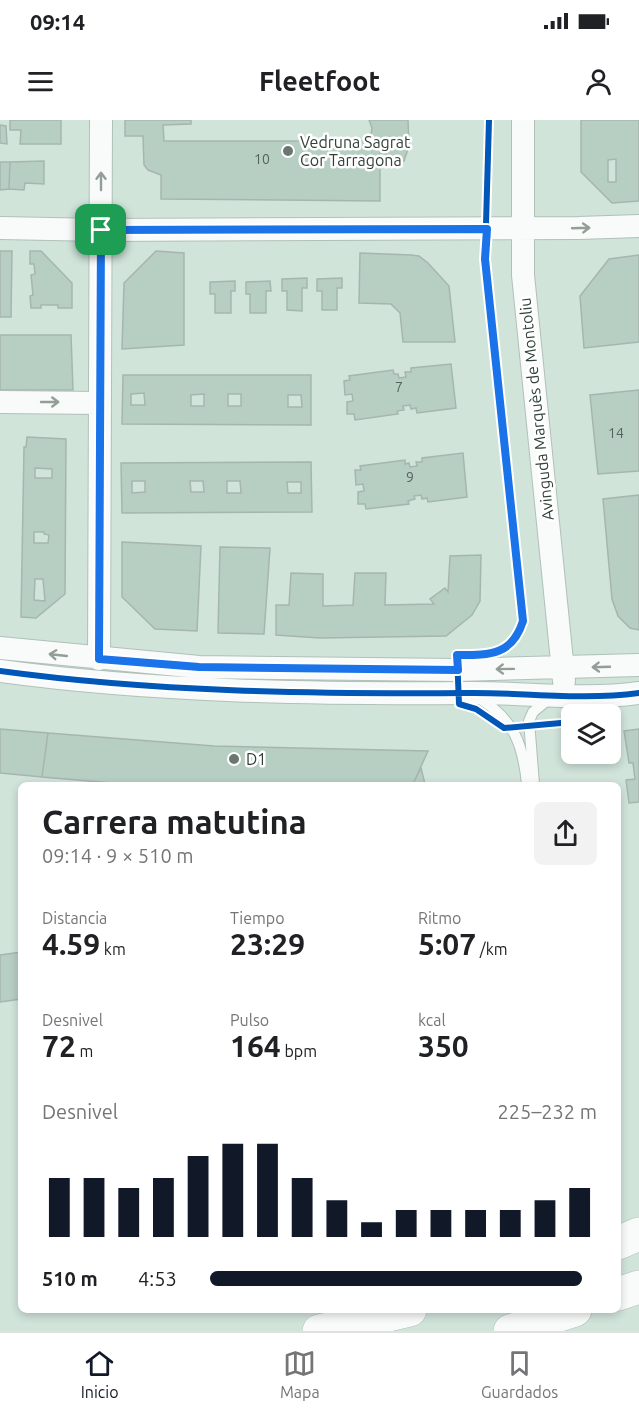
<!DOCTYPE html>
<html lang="es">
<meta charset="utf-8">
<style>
body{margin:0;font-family:Ubuntu,sans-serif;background:#f2f2f2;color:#202124;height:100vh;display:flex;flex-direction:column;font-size:22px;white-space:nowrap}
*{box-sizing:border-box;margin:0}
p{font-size:20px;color:#757577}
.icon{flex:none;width:33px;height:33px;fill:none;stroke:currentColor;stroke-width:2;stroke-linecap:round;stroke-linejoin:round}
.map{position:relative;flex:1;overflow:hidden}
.sheet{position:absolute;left:18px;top:662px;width:603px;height:531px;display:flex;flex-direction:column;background:#fff;border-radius:9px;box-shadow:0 3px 9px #0003}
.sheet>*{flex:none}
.controls{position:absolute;left:561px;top:584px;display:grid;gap:12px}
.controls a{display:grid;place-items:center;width:60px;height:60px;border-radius:9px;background:#fff;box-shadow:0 3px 9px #0003;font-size:30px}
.pin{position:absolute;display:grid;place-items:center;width:51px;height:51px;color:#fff;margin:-26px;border-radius:12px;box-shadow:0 3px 9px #0006}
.round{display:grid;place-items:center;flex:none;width:63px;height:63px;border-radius:9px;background:#f2f2f2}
.head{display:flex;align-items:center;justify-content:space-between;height:102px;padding:0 24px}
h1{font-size:33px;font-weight:700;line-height:45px}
.figures{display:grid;grid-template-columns:repeat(3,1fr);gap:9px;height:102px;padding:6px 24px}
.figures div{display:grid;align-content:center}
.figures b{font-size:30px;font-weight:700}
.figures small{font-size:16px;font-weight:400}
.figures p{font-size:16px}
.chart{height:168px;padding:12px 24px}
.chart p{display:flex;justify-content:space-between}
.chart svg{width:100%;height:108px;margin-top:6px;stroke:#111827;stroke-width:6}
ul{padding:0 24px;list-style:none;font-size:20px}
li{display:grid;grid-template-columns:96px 72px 1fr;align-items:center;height:45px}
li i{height:15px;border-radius:8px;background:#111827}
.status{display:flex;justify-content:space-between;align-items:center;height:42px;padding:0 30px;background:#fff;direction:ltr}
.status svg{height:16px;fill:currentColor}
header{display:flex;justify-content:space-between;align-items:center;height:78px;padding:0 24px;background:#fff;font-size:27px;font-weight:700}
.menu{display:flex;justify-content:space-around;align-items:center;height:84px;border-top:2px solid #e0e0e0;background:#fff;font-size:16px;color:#757577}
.menu a{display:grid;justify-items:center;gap:3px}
.menu .active{color:#111827}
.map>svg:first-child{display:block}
.building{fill:#b7cec3;stroke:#a6b6ae;stroke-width:1.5;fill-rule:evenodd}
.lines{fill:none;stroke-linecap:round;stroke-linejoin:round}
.service-casing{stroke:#b1c0b9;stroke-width:12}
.minor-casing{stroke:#b1c0b9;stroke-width:24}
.motorway-casing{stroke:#b1c0b9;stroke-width:34}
.service{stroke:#f8fbf9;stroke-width:10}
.minor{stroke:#f8fbf9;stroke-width:22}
.motorway{stroke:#f8fbf9;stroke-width:33}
.cycleway-casing{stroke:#fff;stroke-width:10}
.cycleway{stroke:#0057b8;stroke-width:6}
.oneway{stroke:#949e98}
.route-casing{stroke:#fff;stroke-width:12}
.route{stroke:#1a73e8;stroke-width:8}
.poi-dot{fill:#697971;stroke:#fff;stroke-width:2}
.labels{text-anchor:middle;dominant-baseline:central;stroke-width:5;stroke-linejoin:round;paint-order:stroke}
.number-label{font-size:14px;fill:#53645c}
.poi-label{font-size:16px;fill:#314038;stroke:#fff;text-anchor:start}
.street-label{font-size:16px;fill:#314038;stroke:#fff}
</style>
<div class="status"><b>09:14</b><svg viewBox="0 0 49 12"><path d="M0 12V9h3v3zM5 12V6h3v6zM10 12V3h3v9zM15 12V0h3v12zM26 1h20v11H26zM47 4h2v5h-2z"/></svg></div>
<header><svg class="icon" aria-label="menu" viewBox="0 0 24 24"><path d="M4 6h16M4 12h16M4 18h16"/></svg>Fleetfoot<svg class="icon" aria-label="person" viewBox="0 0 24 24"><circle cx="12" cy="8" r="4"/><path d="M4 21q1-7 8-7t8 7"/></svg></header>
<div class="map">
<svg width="639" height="1211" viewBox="0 0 639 1211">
<rect width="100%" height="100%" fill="#d0e4da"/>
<!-- building -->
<path class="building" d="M10,0H61V24H20L21,10H10Z
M125,0H191V4L163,5L164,21H370L372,8L369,0H408L409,26L404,41L380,32V81L161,79V55L148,50L144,45L143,16H125Z
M581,0H639V81L612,83L581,52ZM616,39V62H608V40Z
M0,5L6,6L7,24L0,23Z
M44,41V64L25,63L24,70L9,69L10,42Z
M0,42H10L9,69L0,70Z
M0,131H12L11,197H0Z
M30,131H41L72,163V188H58V185H41V188H31L30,176L33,175L31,155L35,154L34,144H30Z
M156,131L184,133V225L122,229L124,163Z
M360,133L411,135L419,136L428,143L449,166L455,222H403L400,193L391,184L359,183Z
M639,135V222L584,228L580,176L609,139Z
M307,158V168H302V191L287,190V171H282V159Z
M342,158V168H337V190H322V171H317V159Z
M235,161V171H231V193H215V174H210V162Z
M270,161L271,171H266V193H250V174H246V162Z
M0,215H71L73,270H0Z
M451,244L456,288L417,293L416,288L411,289L410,285L403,286L404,290L397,291L398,294L355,300L354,294H347V282L353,281L352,274L345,275L344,261L350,260L349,256L393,250L394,254H398L399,258L406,257L405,252H411V248Z
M123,255H311V305L122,304ZM144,273L145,285H131V274ZM204,274V286H191V275ZM228,274H241V286H228ZM288,275H301L302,287H288Z
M639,270V351L598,354L590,275Z
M27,317L66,319L65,474L36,498L21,497L24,327H26ZM35,348L52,349V358H35ZM34,412H44V414L49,415L48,423H34ZM35,459H43L45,481L34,480Z
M463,333L467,377L428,382L427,378L422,379L421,375L414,376L415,379L408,381L409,384L366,389L365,384H358V372L364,371L363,364L356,365L355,350H361L360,346L405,340V344L409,343L410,347L417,346L416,342H422V338Z
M311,342L312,392L122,393L121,343ZM132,361H145V372L132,373ZM190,361H203L204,372H191ZM227,361H240L241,373H227ZM287,362H301V373H288Z
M639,375V510L630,508L618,496L612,479L603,379Z
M122,422L201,426L197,511L155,509L122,477Z
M220,427L270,428L264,514L218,513Z
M481,435L480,481L472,495L446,516L320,518L276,515V485H289L291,453L323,454V486L353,485L355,453H386L385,485L434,484L430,479L445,468L448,472L450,436Z
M0,609L48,613L42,657L0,653Z
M639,609V682L629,683L626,660L635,659L633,643H629L624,611Z
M48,613L214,626L428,631L413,664H124L42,657Z
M421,648L425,664H413Z
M21,832V879L0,882V835Z"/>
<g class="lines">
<defs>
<path id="service" d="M479,578C514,600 523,624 527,664
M534,664L529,601L533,592L550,578"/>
<path id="minor" d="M523,0V155L564,561
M0,108L101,110L579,108L639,106
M0,282L100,283
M0,528L199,547L457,550L639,545
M99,539L101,0
M0,551C154,572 311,574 467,573C525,572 581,581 639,573"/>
<path id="motorway" d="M618,1123L639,1114
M618,1174L639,1167
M319,1211L410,1190
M510,1211L575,1190"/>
</defs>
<!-- service casing -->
<use href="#service" class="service-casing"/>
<!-- minor casing -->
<use href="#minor" class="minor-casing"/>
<!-- motorway casing -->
<use href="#motorway" class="motorway-casing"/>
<!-- service -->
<use href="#service" class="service"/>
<!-- minor -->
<use href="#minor" class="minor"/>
<!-- motorway -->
<use href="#motorway" class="motorway"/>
<defs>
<path id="cycleway" d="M489,0L485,139L523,501C512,537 490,535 457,535L459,584L476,589L504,608L572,602
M0,551C154,572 311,574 467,573C525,572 581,581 639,573"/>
</defs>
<!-- cycleway casing -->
<use href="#cycleway" class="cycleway-casing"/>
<!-- cycleway -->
<use href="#cycleway" class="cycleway"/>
</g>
<!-- one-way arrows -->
<defs><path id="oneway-shaft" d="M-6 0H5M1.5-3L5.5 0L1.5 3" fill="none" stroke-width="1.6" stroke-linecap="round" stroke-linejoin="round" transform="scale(1.5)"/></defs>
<g class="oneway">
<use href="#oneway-shaft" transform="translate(101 61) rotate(-90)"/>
<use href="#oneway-shaft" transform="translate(581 108) rotate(-2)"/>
<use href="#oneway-shaft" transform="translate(50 282)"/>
<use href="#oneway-shaft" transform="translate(58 535) rotate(-174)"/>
<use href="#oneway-shaft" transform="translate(601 547) rotate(178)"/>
<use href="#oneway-shaft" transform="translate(505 549) rotate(179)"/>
</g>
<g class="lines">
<defs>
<path id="route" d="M487,109L485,139L523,501C512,536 489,535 457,535L458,550L199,547L99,539L101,110Z"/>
</defs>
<!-- route casing -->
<use href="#route" class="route-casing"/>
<!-- route -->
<use href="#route" class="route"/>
</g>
<!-- markers -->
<g class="poi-dot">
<circle cx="288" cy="31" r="6"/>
<circle cx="234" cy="639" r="6"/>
</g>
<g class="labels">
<!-- number labels -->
<g class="number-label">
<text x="262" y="39">10</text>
<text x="399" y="267">7</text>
<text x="616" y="313">14</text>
<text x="410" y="357">9</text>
</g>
<!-- poi labels -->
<g class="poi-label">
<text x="300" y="22">Vedruna Sagrat<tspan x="300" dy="18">Cor Tarragona</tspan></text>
<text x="246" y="639">D1</text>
</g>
<!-- street labels -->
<g class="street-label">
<text transform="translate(536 289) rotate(-96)">Avinguda Marquès de Montoliu</text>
</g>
</g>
</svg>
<div class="controls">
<a><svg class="icon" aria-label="layers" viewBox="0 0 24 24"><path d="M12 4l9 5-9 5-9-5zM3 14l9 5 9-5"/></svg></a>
</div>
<div class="pin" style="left:101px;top:110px;background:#1e9e55"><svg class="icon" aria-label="arrive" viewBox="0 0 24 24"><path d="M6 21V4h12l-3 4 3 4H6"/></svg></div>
<section class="sheet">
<div class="head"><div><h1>Carrera matutina</h1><p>09:14 · 9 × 510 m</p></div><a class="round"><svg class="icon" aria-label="share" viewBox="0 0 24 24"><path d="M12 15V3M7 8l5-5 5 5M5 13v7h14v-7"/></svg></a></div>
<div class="figures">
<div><p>Distancia</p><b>4.59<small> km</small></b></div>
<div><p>Tiempo</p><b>23:29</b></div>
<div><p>Ritmo</p><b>5:07<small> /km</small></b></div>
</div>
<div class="figures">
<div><p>Desnivel</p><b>72<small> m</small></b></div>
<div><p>Pulso</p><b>164<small> bpm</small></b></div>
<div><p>kcal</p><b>350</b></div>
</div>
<div class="chart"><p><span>Desnivel</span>225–232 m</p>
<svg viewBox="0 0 160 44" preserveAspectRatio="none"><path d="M5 44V20M15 44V20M25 44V24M35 44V20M45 44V11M55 44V6M65 44V6M75 44V20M85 44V29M95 44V38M105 44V33M115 44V33M125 44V33M135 44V33M145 44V29M155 44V24"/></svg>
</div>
<ul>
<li><b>510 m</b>4:53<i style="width:96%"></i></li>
</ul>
</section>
</div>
<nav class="menu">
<a class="active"><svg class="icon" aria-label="home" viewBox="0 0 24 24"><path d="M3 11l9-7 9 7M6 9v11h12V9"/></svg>Inicio</a>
<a><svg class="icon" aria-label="map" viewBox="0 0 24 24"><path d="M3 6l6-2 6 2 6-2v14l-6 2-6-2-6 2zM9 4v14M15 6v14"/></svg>Mapa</a>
<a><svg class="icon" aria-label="saved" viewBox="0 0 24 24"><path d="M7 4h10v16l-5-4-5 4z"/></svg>Guardados</a>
</nav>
